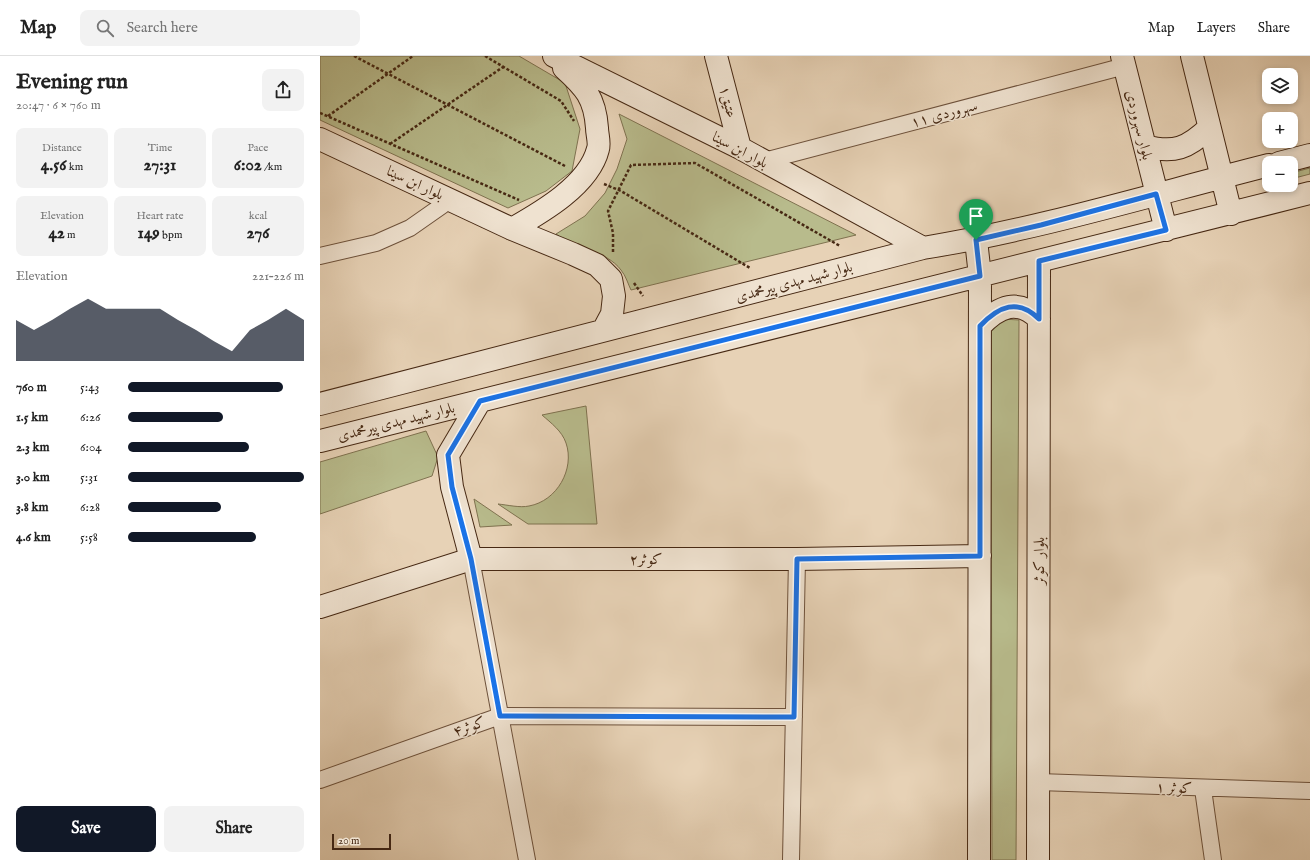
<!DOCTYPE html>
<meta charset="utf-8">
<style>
body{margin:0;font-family:"IM FELL English",Amiri,serif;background:#f2f2f2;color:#222;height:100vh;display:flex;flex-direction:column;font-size:15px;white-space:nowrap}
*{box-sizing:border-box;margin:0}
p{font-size:13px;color:#767676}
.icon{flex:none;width:22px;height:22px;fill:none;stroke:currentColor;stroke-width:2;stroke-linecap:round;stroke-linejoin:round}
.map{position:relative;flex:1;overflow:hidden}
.details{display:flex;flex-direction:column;background:#fff;width:320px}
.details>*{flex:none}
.controls{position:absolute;left:942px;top:12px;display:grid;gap:8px}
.controls a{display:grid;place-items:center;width:36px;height:36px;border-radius:8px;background:#fff;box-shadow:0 2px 6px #0003;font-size:20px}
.scale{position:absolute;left:12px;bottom:10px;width:59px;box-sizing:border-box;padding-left:4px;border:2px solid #462813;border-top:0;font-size:11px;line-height:14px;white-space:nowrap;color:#462813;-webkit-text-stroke:3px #efe2d0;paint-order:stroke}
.pin{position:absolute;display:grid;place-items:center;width:34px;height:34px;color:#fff;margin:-41px -17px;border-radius:50% 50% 50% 0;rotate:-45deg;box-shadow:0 0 4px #0007}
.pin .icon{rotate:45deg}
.round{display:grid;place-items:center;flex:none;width:42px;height:42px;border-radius:8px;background:#f2f2f2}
.head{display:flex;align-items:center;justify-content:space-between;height:68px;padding:0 16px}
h1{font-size:22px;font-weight:700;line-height:30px}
.figures{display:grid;grid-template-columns:repeat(3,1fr);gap:6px;height:68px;padding:4px 16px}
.figures div{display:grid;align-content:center;border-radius:8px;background:#f2f2f2;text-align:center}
.figures b{font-size:17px;font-weight:700}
.figures small{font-size:11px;font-weight:400}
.figures p{font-size:11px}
.chart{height:112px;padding:8px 16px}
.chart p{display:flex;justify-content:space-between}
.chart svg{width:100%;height:72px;margin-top:4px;fill:#111827;opacity:.7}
.primary-button{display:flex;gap:8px;margin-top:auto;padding:8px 16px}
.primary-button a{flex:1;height:46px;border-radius:8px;background:#111827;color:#fff;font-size:16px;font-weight:700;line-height:46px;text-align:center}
.primary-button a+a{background:#f2f2f2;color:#222}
ul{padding:0 16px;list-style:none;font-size:13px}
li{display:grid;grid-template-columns:64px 48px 1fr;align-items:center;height:30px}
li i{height:10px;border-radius:5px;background:#111827}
header{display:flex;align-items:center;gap:24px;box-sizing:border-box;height:56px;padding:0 20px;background:#fff;border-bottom:1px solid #e0e0e0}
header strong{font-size:19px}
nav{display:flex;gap:22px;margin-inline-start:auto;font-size:14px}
.search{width:280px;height:36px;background:#f2f2f2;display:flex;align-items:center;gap:10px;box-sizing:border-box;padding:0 14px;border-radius:8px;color:#767676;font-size:15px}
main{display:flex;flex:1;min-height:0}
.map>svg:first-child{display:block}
.green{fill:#b8bb8c;stroke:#7f7250}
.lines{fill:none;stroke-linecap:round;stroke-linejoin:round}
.street-casing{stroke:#6e523c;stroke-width:18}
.secondary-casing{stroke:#462813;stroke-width:24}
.path{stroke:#462813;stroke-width:2.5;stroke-dasharray:3 2;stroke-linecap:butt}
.street{stroke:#efe2d0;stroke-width:16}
.secondary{stroke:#efe2d0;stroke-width:22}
.route-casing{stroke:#fff;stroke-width:8}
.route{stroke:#1a73e8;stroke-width:5}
.labels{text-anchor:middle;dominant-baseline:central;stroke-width:3;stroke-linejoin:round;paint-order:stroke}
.street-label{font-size:15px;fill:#462813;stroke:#efe2d0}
</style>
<header>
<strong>Map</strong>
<div class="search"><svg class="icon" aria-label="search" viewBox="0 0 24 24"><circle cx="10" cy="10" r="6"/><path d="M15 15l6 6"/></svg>Search here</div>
<nav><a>Map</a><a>Layers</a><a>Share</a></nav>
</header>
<main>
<section class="details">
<div class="head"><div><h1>Evening run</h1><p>20:47 · 6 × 760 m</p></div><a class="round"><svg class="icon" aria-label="share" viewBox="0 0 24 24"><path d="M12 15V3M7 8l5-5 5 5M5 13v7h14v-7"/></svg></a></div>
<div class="figures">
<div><p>Distance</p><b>4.56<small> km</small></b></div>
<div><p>Time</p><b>27:31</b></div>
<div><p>Pace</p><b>6:02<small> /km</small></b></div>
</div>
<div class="figures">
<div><p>Elevation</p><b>42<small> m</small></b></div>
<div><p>Heart rate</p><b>149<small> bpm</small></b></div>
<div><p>kcal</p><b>276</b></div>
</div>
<div class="chart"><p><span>Elevation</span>221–226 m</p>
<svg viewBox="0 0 160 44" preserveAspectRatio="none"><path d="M0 44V19L10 25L20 19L30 12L40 6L50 12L60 12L70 12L80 12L90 19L100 25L110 32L120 38L130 25L140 19L150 12L160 19V44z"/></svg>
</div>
<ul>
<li><b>760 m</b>5:43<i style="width:88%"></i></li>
<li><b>1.5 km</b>6:26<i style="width:54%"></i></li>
<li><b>2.3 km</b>6:04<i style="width:69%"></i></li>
<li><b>3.0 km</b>5:31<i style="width:100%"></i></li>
<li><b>3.8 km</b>6:28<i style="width:53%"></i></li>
<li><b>4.6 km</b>5:58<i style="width:73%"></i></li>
</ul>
<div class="primary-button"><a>Save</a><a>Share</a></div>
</section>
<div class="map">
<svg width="990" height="804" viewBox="0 0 990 804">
<rect width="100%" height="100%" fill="#e7d2b6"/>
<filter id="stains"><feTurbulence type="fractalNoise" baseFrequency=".005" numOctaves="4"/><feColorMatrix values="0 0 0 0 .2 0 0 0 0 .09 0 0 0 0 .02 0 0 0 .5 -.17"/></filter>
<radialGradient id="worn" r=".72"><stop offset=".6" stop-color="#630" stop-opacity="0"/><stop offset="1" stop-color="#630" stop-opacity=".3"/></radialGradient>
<!-- green -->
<path class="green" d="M0,0H199L245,27L260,73L252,115L226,135L188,152L0,64Z
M299,58L536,179L311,234C308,228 306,220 301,214C286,194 255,193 236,178L265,160L285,137L297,113L307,83Z
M990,112V118L971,123V117Z
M683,263L699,264L696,804H672L671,270Z
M266,350L277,468H208L178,448C188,449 200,452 209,450C237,445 255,413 246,387C242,375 231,367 222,359Z
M106,375L118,401L112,420L0,458V406Z
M154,443L192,469L160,471Z"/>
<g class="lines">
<defs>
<path id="street" d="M444,105L805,10
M0,200L56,187L90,172L130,144
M151,503L207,804
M0,724L180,660L474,661
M718,726L990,735
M883,733L893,804
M471,804L477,503"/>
<path id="secondary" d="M234,0L420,92L603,192
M396,0L420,92
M802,0L846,174
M872,0L911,158
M0,83L192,173L253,198L277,209L291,223L294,240L292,258L284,273
M825,90C854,98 868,92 889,72
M959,107L990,99
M192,173C222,156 269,129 278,93C280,87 277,78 277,72C275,42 265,31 244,12
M656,184L660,220L659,804
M660,270C679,250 698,242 719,263
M0,348L603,192C720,173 834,138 949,109
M0,385L990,137
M151,503L132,431L128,399L160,345
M0,551L151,503H477L660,500
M718,804L719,205"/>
</defs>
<!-- street casing -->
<use href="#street" class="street-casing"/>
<!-- secondary casing -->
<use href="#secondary" class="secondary-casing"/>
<!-- path -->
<path class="path" d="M34,0L245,110
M165,0L241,45L254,65
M0,57L199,144
M8,60L93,0
M70,88L183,11
M284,128L301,135L430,212
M293,196V177L288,155L311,109L375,107L520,190
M314,227L323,240"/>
<!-- street -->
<use href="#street" class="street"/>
<!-- secondary -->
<use href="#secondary" class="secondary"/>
</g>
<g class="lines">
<defs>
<path id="route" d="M836,138L846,174L719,205V263C698,242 679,250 660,270V500L477,503L474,661L180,660L151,503L132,431L128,399L160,345L660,220L656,184L721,169Z"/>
</defs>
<!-- route casing -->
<use href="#route" class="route-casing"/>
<!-- route -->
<use href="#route" class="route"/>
</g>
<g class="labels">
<!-- street labels -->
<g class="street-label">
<text transform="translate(408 46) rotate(76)">عتیق۱</text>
<text transform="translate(624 58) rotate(-15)">سهروردی ١١</text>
<text transform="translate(819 69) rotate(76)">بلوار سهروردی</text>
<text transform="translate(420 94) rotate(28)">بلوار ابن سینا</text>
<text transform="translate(95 127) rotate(25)">بلوار ابن سینا</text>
<text transform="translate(474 226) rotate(-15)">بلوار شهید مهدی پیرمحمدی</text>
<text transform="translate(76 366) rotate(-14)">بلوار شهید مهدی پیرمحمدی</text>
<text x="326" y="503">کوثر۲</text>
<text transform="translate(719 505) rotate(-90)">بلوار کوثر</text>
<text transform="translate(149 671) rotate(-19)">کوثر۴</text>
<text transform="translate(854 732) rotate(2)">کوثر ۱</text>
</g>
</g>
<rect width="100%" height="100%" filter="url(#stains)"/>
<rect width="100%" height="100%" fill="url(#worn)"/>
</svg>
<div class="controls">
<a><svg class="icon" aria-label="layers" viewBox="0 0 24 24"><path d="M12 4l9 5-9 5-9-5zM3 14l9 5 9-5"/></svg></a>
<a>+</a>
<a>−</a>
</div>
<div class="scale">20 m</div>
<div class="pin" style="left:656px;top:184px;background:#1e9e55"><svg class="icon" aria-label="arrive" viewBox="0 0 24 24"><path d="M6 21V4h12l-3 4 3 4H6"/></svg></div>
</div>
</main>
